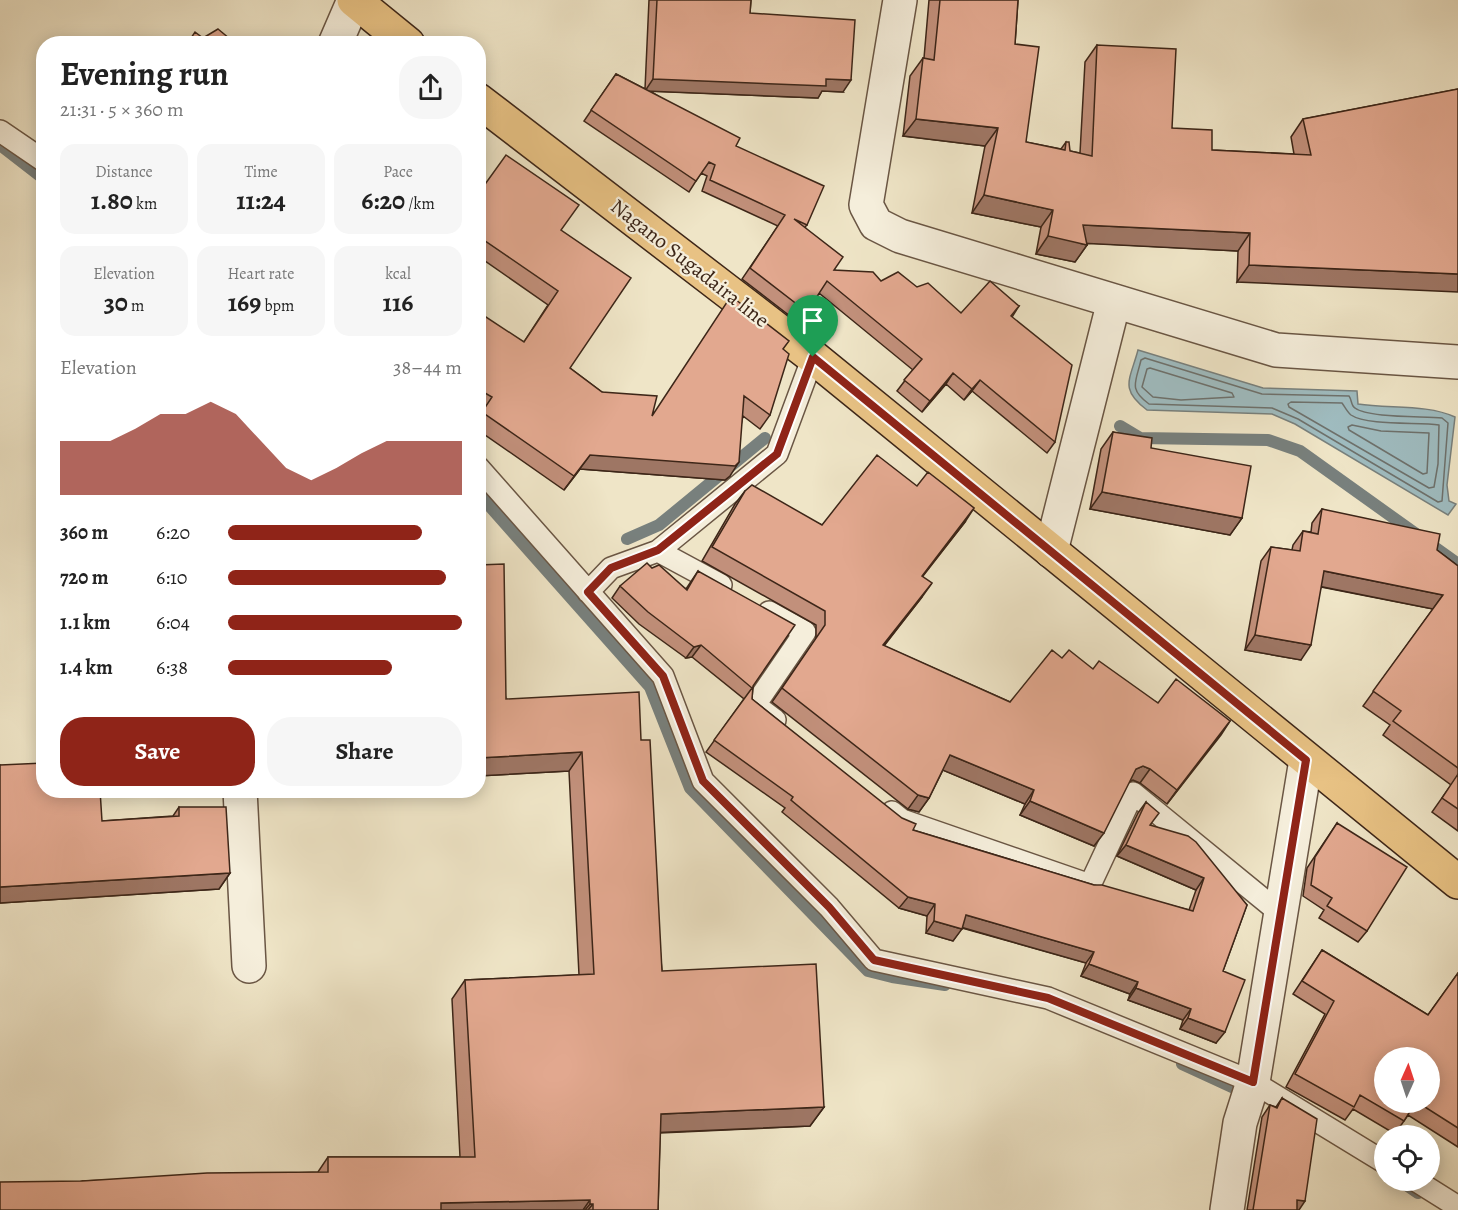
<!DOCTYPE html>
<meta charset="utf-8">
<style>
body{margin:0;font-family:Alegreya,serif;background:#f6f6f6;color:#222;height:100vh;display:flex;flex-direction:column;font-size:22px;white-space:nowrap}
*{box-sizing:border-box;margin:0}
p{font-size:20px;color:#767676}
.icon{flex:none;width:33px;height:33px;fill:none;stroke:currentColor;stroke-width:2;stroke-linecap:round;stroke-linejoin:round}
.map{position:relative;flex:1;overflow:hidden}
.side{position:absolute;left:36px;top:36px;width:450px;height:762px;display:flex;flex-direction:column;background:#fff;border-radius:24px;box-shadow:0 3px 15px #0003}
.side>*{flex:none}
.needle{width:39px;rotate:3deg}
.buttons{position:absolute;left:1374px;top:1047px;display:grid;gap:12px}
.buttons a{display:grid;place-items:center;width:66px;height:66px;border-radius:50%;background:#fff;box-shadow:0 3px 15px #0003;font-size:30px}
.pin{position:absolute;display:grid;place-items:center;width:51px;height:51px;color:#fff;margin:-62px -26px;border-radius:50% 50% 50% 0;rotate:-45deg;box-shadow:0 0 6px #0007}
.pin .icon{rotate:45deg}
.round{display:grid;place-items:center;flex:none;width:63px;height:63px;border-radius:24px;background:#f6f6f6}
.overview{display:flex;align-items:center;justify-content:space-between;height:102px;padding:0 24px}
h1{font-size:33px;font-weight:700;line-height:45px}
.figures{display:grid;grid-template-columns:repeat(3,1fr);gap:9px;height:102px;padding:6px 24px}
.figures div{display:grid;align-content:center;border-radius:15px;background:#f6f6f6;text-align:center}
.figures b{font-size:26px;font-weight:700}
.figures small{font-size:16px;font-weight:400}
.figures p{font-size:16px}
.chart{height:168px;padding:12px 24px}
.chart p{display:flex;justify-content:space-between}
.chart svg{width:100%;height:108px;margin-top:6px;fill:#8f2418;opacity:.7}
.primary-button{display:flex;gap:12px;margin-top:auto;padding:12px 24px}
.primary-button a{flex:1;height:69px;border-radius:24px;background:#8f2418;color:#fff;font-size:24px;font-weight:700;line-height:69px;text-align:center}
.primary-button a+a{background:#f6f6f6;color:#222}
ul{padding:0 24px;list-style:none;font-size:20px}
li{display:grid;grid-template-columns:96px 72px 1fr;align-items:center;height:45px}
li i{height:15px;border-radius:8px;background:#8f2418}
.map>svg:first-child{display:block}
.water{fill:#9fbcc0;stroke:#78807d;stroke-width:1.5}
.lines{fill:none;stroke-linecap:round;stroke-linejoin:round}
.shore{stroke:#6e716c;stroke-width:1.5}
.stream{stroke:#78807d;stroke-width:12}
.service-casing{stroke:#6a5644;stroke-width:24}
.minor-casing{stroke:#6a5644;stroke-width:36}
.primary-casing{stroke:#3d2618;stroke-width:36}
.service{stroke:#f5eedb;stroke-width:21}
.minor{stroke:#f5eedb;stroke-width:33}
.primary{stroke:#e8c284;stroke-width:33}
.wall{fill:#c2907b;stroke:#3d2618;stroke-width:1.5;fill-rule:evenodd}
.shaded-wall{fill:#9e7664;stroke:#3d2618;stroke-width:1.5}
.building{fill:#e2a88f;stroke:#3d2618;stroke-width:1.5}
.route-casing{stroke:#fff;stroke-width:12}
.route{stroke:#8f2418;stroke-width:8}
.labels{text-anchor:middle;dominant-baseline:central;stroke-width:4.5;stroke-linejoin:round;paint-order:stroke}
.street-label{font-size:21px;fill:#3d2618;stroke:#f5eedb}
</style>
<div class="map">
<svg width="1458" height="1210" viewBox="0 0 1458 1210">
<rect width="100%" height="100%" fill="#efe5c7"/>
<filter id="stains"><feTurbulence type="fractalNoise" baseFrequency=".00333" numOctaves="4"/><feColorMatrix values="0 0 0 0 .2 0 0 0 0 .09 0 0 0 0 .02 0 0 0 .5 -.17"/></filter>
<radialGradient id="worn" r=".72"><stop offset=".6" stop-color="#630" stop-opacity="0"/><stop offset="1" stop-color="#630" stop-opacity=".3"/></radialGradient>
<!-- water -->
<path class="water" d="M1138,350L1263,388L1357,391L1358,404C1389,409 1427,404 1455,417L1447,485L1449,501L1456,504L1448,515L1295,424L1272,414L1147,410C1119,389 1130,380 1138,350Z"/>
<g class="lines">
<!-- shore -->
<path class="shore" d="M1145,358L1262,394L1349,396C1352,400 1351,406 1355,408C1368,418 1424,416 1442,418L1448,423L1442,501L1438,502L1298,419L1272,408L1149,404C1128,389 1136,382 1141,360Z
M1150,368L1232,393L1234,397L1181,400L1153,397L1142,387L1147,369Z
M1291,402L1342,403C1345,407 1347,412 1351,415C1367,426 1418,422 1439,425L1438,464L1434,487L1429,488L1289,407L1288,404Z
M1352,425L1381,431L1429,433L1427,473L1423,474L1349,430L1348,427Z"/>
<!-- stream -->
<path class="stream" d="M0,145L44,179
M1120,426L1140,438L1268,440L1300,451L1458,564
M478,493L650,687L690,788L868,971L892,977L945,985
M627,539L659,525L765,438
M1182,1064L1232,1087
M1399,1180L1418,1193"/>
<defs>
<path id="service" d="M0,131L44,161
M478,467L663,676L703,781L829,907L874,960L1048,998L1253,1082L1384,1162
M658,551L721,585
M588,592L611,568L658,551L777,454L813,357
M769,612L805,632L755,705L775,720
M892,812L902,820L1090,885L1133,793L1280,913
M1415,1180L1458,1207"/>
<path id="minor" d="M900,0L866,205L876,224L900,236L1276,350L1458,362
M335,44L354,0
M1051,551L1114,301
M240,790L249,966
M1227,1210L1240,1123L1253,1082L1306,760"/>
<path id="primary" d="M354,0L408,44
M478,100L813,357L1458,882"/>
</defs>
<!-- service casing -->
<use href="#service" class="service-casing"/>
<!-- minor casing -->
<use href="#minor" class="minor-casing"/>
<!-- primary casing -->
<use href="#primary" class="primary-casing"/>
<!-- service -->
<use href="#service" class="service"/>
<!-- minor -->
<use href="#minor" class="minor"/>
<!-- primary -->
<use href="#primary" class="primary"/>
</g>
<!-- wall -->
<path class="wall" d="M649,0H751L750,13L843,92L822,91L818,98L650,91L736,146L807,225L805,227L834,270L881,281L917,287L961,313L1019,306L1012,317L1055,442L1047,453L972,391L964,400L946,384L922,412L897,391L913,370L819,293L799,323L742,279L778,226L702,191L707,176L701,173L689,192L584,121L616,74L645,89Z
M929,0H1018L1015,44L1026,142L1061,149L1066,142L1070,151L1080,153L1085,62L1097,45L1172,128L1212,150L1294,154L1291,137L1303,119L1458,89L1237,282L1238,251L1087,243V245L1075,262L1036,254L1041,227L972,213L985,146L903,136L910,76L923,58H924Z
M478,194L561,230L570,368L602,392L652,415L783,349L770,415L760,429L743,416L730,476L725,480L580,469L564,490L478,430V416L482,411L478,409V321L524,342L548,305L478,256Z
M1113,432L1151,448L1242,518L1230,535L1090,509L1101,449Z
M745,491L822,525L965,522L923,576L922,597L884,646L1010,702L1062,658L1093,669L1158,703L1230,721L1167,804L1140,783L1133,780L1129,782L1094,846L1020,815L1025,804L943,770L929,798L919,812L908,809L772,702L816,639V625L702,561L735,504Z
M1322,509L1437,550L1458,566V831L1432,812L1451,785L1383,735L1390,725L1363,706L1433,609L1321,587L1301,660L1245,650L1261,561L1271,547L1292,550L1293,545L1303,531L1311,532L1312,523Z
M478,565L506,699L641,740L662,971L824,1107L810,1126L660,1133L658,1210H0L82,1181L318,1172L328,1157H460L452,999L465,980L579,975L569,771L478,776Z
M652,568L686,589L698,571L753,686L752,699L913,830L1094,885L1189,910L1196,890L1117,856L1138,813L1146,802L1151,825L1247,905L1223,971L1216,1043L1180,1029L1183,1020L1128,1000L1130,994L1081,976L1086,963L962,928L953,941L926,933L927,916L899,908L782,812L785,808L706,752L744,699L692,657L686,658L639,624L612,598L620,586Z
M0,765L102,821L173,816L179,807L230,873L219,889L0,903Z
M1337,823L1367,931L1358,942L1319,918L1324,910L1303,896L1307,868Z
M1322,950L1428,1015L1458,973V1147L1408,1115L1395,1134L1353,1109L1345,1120L1286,1087L1325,1014L1293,994ZM1384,1058L1430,1102H1384Z
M1282,1098L1299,1210H1247L1262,1117L1270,1105L1276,1107Z"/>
<!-- shaded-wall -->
<path class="shaded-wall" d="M653,79H826L851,80L843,92L822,91L818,98L645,91Z
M916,119L998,128L985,146L903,136Z
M984,195L1053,210L1041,227L972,213Z
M1083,225L1250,233L1238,251L1079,243L1087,245L1075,262L1036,254L1048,236Z
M1249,265L1458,274V292L1237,282Z
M953,373L946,384L922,412L930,401Z
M980,380L972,391L964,400L972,389Z
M590,455L739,462L730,476L725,480L580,469L564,490Z
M1102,492L1242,518L1230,535L1090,509Z
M974,508L965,522L912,589L922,576Z
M1324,571L1443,595L1433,609L1313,585Z
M932,583L922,597L873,659L883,645Z
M1255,635L1311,645L1301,660L1245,650Z
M701,645L692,657L686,658L694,647Z
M1230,721L1221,735L1167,804L1177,790Z
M582,752L569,771L478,776V758Z
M950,755L1034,790L1025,804L940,769Z
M1143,766L1150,769L1140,783L1133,780L1126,782L1136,769Z
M918,795L929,798L919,812L908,809Z
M1030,801L1104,833L1094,846L1020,815Z
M1126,845L1204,878L1196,890L1117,856Z
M230,873L219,889L0,903V887Z
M908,897L935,904L927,916L899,908Z
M966,915L1094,952L1086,963L957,926Z
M934,921L962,929L953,941L926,933Z
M1089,964L1138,982L1130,994L1081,976Z
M1136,988L1191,1009L1183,1020L1128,1000Z
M1188,1018L1225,1032L1216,1043L1180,1029Z
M824,1107L810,1126L647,1133L661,1114Z
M590,1200L583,1210H436L441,1203Z
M1297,1200L1305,1201L1299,1210H1290Z
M590,1204H593L588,1210H585Z"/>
<!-- building -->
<path class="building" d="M657,0H751L750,13L855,20L851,80L826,79V86L653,79Z
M940,0H1018L1015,44L1039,47L1026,142L1065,150L1066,142H1069L1070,151L1092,156L1097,45L1176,49L1172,128L1212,130V150L1311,155L1303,119L1458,89V274L1249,265L1250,233L1083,225L1087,245L1048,236L1053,210L984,195L998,128L916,119L923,58L934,60Z
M218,29L236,44H187L195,32L203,38Z
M616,74L740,138L736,146L824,186L807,225L794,219L843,257L834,270L873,272L881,281L898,272L917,287L928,283L961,313L990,281L1019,306L1011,316L1072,365L1055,442L980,380L972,389L953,373L930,401L904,380L922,359L827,281L807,312L750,268L785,215L710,180L715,165L709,162L696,181L591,110Z
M506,155L579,205L561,230L631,278L570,368L602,392L657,396L652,416L731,296L789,341L783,349L789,354L770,415L744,396L739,462L735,466L590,455L574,476L482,412L492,397L478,389V321L483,315L524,342L558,291L478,236V194Z
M1113,432L1152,438L1151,448L1251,466L1242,518L1102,492Z
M877,455L917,486L928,472L974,508L922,576L932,583L883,645L1010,702L1052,650L1062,658L1069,650L1093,669L1099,661L1158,703L1176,679L1230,721L1177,790L1150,769L1143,766L1136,769L1104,833L1030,801L1034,790L950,755L929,798L918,795L782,688L825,625V611L712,547L745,491L752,485L822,525Z
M1322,509L1440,534L1437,550L1458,566V768L1393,721L1401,711L1373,691L1443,595L1324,571L1311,645L1255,635L1271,547L1300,551L1303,531L1318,534Z
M647,563L652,568L659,565L687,590L698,571L795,625L753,686L752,699L902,818L916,824L913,830L1094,885H1102L1193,911L1204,878L1126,845L1146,802L1159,813L1150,825L1188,836L1196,842L1247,905L1223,971L1245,980L1225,1032L1188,1018L1191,1009L1136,988L1138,982L1089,964L1094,952L966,915L962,929L934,921L935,904L908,897L791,800L793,797L714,740L752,688L701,645L694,647L648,612L620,586Z
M504,564L506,699L639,692L641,740H650L662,971L816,964L824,1107L661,1114L658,1210H593V1204H590V1200L441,1203V1210H0V1182L82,1181L207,1173L328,1172V1157H475L465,980L594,974L582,752L478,758V565Z
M44,763V790H100L102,821L179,816V807H226L230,873L0,887V765Z
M1458,774V809L1442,798Z
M1337,823L1407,867L1367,931L1327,906L1332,898L1311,885L1315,857Z
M1322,950L1428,1015L1458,973V1128L1417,1102H1430V1058H1384V1102H1416L1404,1121L1360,1095L1354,1107L1295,1074L1334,1001L1302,981Z
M1282,1098L1317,1119L1305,1201L1297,1200V1210H1253L1270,1105L1277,1108Z"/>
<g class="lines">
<defs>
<path id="route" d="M813,357L1306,760L1253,1082L1048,998L874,960L829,907L703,781L663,676L588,592L611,568L658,550L777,454Z"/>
</defs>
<!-- route casing -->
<use href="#route" class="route-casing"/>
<!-- route -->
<use href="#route" class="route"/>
</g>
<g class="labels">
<!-- street labels -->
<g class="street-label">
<text transform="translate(690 263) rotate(38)">Nagano Sugadaira line</text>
</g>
</g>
<rect width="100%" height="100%" filter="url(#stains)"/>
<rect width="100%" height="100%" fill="url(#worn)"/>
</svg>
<div class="buttons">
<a><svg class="needle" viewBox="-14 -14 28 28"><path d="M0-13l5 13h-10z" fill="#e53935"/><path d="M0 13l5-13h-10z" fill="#767676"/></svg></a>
<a><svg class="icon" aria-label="locate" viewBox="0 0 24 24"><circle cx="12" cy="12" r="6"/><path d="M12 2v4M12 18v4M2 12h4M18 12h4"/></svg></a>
</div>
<div class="pin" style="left:813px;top:357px;background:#1e9e55"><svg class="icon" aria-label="arrive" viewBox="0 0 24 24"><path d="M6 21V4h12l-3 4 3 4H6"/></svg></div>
<section class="side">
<div class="overview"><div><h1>Evening run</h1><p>21:31 · 5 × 360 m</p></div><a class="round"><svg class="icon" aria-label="share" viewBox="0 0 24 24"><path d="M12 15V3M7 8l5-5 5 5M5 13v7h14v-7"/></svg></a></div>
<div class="figures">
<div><p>Distance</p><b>1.80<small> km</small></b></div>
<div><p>Time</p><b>11:24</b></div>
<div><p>Pace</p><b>6:20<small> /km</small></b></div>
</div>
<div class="figures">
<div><p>Elevation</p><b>30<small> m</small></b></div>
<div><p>Heart rate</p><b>169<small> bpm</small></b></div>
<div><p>kcal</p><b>116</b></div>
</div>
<div class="chart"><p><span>Elevation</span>38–44 m</p>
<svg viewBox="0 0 160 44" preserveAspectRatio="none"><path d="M0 44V22L10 22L20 22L30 17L40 11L50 11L60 6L70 11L80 22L90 33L100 38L110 33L120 27L130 22L140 22L150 22L160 22V44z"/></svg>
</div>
<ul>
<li><b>360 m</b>6:20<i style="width:83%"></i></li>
<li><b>720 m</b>6:10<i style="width:93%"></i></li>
<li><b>1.1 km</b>6:04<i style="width:100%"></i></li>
<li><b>1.4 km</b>6:38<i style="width:70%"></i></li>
</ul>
<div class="primary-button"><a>Save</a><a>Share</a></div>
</section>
</div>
